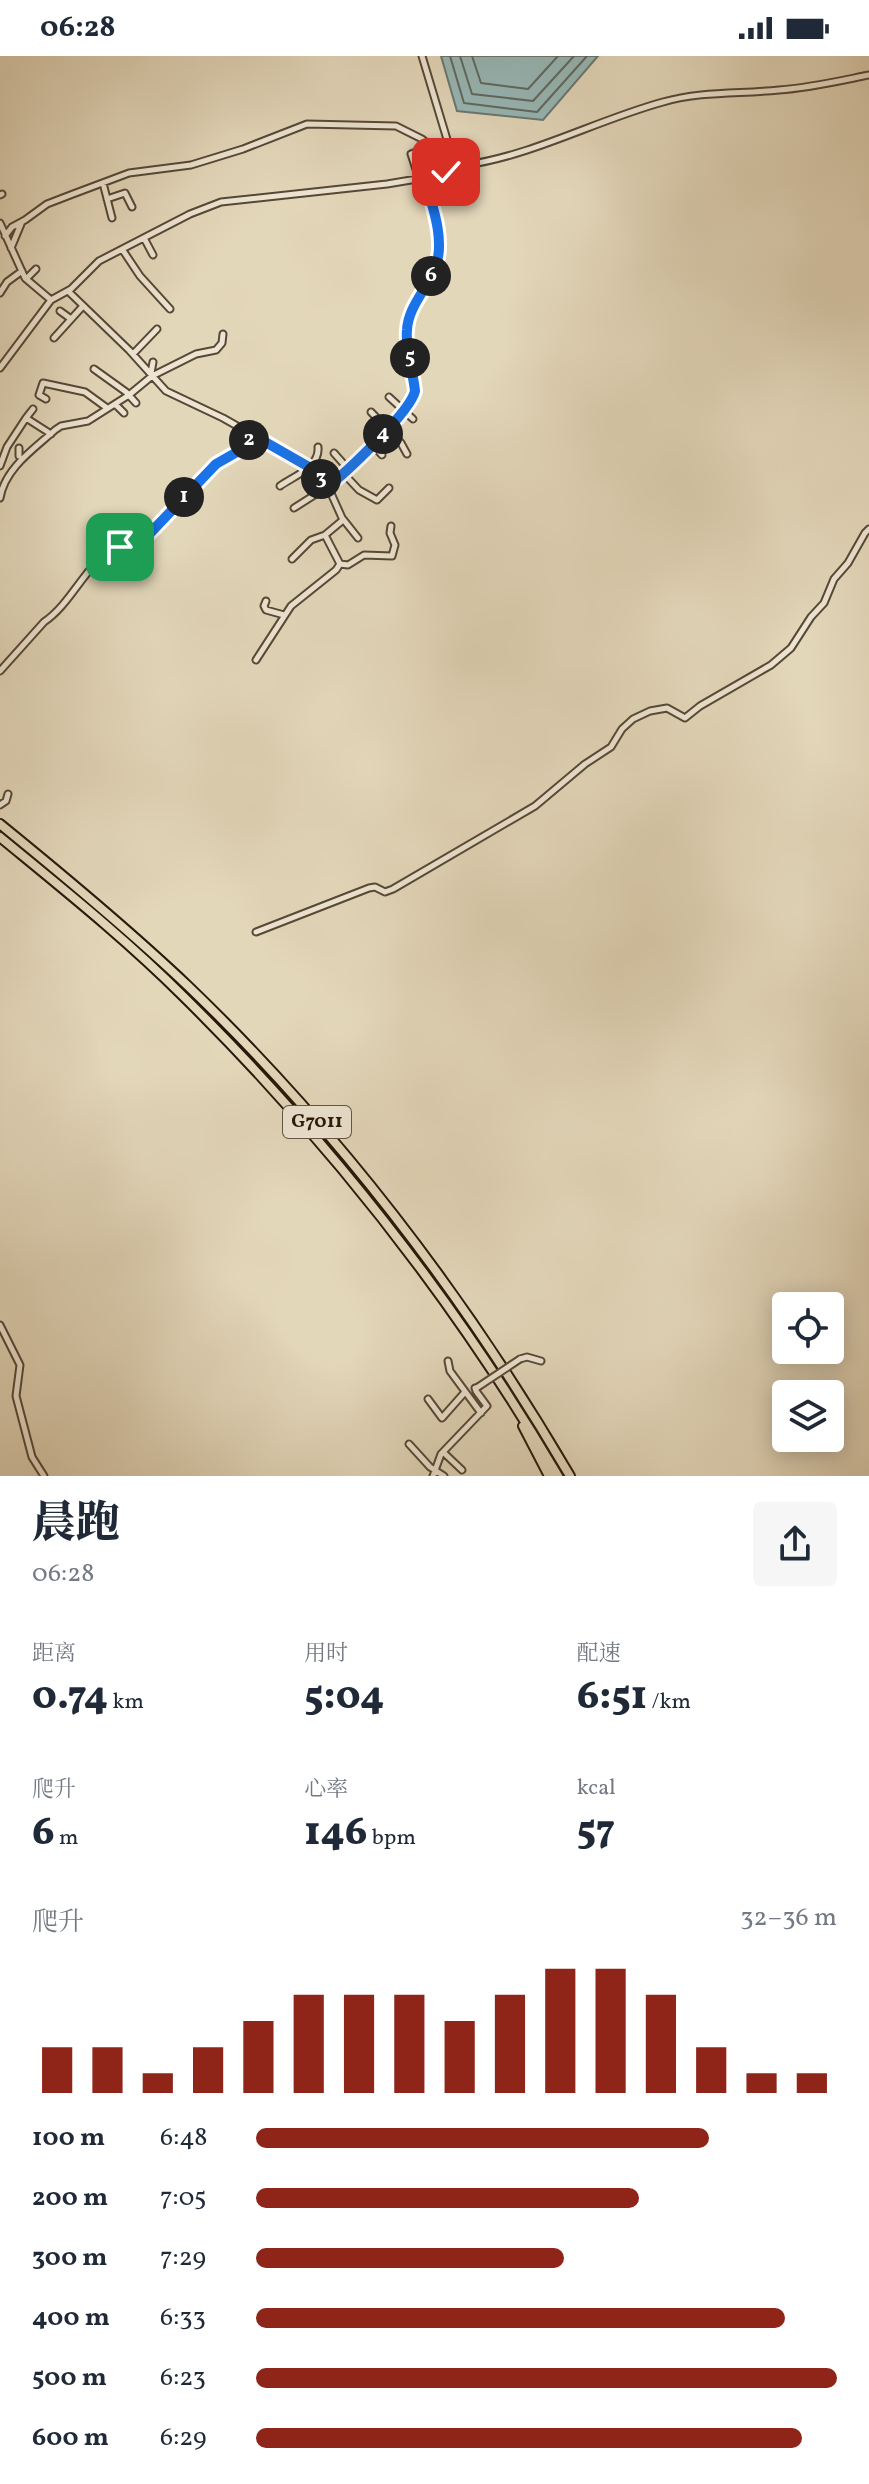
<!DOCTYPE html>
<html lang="zh">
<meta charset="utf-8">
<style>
body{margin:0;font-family:Vollkorn,"Noto Serif SC",serif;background:#f6f6f7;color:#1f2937;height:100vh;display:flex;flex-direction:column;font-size:30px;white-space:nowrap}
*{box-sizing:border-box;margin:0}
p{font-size:26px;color:#747a83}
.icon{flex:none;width:44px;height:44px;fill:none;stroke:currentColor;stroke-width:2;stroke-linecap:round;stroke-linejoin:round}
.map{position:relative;height:1420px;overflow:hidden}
.details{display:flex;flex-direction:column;background:#fff;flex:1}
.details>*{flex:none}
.tools{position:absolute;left:772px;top:1236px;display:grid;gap:16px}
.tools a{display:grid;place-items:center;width:72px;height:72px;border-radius:8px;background:#fff;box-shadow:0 4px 20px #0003;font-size:40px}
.pin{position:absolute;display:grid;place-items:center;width:68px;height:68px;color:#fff;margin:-34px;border-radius:16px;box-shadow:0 4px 12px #0006}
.km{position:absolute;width:40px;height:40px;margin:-20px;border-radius:50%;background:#222;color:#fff;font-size:22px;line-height:40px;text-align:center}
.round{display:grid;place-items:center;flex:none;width:84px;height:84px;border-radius:8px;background:#f6f6f7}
.summary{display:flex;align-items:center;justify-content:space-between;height:136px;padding:0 32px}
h1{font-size:44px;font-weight:800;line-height:60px}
.stats{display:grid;grid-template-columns:repeat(3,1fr);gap:12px;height:136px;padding:8px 32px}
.stats div{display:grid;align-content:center}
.stats b{font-size:40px;font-weight:800}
.stats small{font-size:22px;font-weight:400}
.stats p{font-size:22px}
.chart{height:224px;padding:16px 32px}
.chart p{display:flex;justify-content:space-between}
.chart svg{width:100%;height:144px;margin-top:8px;stroke:#8f2418;stroke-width:6}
ul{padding:0 32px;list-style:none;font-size:26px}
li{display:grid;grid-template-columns:128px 96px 1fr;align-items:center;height:60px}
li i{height:20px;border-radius:10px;background:#8f2418}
.status{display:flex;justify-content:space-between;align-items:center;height:56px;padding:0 40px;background:#fff;direction:ltr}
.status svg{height:22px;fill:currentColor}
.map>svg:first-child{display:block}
.water{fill:#97b8b7;stroke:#6a7872;stroke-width:2}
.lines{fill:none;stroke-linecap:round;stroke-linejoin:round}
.shore{stroke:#5f6860;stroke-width:2}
.street-casing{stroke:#564836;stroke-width:9}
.highway-casing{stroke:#27180a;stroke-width:12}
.street{stroke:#ede5d2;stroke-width:5}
.highway{stroke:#e3d7ba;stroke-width:8}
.street-bridge-casing{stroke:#564836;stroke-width:9;stroke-linecap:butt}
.street-bridge{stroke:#ede5d2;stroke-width:5}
.route-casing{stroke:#fff;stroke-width:16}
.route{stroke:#1a73e8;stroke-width:10}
.labels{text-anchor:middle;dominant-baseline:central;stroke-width:7;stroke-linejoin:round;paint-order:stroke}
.shield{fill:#ede5d2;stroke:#625646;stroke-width:2}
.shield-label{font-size:20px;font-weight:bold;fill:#27180a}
</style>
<div class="status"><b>06:28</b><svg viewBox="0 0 49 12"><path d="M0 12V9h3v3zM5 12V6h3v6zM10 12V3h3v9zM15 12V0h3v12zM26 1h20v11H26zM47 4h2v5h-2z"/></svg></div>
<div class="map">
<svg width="869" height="1420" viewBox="0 0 869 1420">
<rect width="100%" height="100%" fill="#e3d7ba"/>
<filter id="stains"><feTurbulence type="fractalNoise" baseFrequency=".0025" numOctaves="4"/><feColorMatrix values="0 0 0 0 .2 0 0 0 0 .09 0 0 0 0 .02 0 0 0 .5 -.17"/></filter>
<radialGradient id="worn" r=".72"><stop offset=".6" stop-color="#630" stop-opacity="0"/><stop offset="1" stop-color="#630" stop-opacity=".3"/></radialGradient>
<!-- water -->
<path class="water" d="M441,0H598L543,64L457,55Z"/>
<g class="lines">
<!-- shore -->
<path class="shore" d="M450,0L464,47L537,56L587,0
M460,0L472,38L533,45L574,0
M472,0L481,27L528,33L558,0"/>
<defs>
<path id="street" d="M422,0L449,90L454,98L466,109C534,99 597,64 663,46C701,35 740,38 779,34C809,32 839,25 869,19
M460,111L466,137
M419,123L411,98L431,90
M103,127L112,162
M0,139L2,138
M107,143L125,137L132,151
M0,167L25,222L51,244
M5,180L12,171L25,164L47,148L73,138L129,117L191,109L243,93L307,68L396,70L422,83L457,111
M144,182L153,199
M11,192L21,168
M122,193L140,220L170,253
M26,223L36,213
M68,235L129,294L166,335L223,362L310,411L330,435L343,464L325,479L340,508L336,514L291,550L256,604
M0,237L7,226L22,215
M60,255L71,263
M54,282L83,250
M133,298L157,273
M0,312L51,244L71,233L99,205L190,158L221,146L387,128L429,121L465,109
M94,313L126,336L136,347
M151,317L153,306
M389,341L413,363
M46,343L39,339L43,327L85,336L107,352
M115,348L124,357
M371,356L401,387L407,398
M26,362L33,353
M373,389L382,399
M19,392V400
M334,397L349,414
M0,410L7,391L26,362L51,378
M344,418L359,434L377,444L389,432
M280,430C294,420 320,411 318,391
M0,442C5,412 34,393 55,374L61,370L88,365L129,339L152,320L196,298L216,294L222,287L223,278
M294,452L327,431L349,414L414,341C418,319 405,297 407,274C408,251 427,233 435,213C446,185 432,148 424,122
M343,463L358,482
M292,503L311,484L325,479
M340,508L348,509L364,499L392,500L395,489L390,477L391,470
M266,545L264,550L266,554L284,559
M0,615L44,566C72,547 85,509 115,491L131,495L135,493L216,408L237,396L253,379
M0,749L6,745L8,738
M256,876L369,832L375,831L385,836L393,833L535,750L585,708L611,691L622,673L633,663L650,655L667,652L685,662L700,650L771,609L791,592L811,561L824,547L834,523L848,507L865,477L869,473
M0,1269L20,1309L16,1340L32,1401L44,1420
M520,1303L527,1301L541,1305
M448,1305L450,1315L481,1357
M428,1343L442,1362L465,1336
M409,1388L430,1411L444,1420
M443,1396L462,1414
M433,1420L441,1398L487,1350L476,1335L475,1332L478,1331"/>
<path id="highway" d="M0,768C64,820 128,873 188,930C338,1074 465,1241 570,1420
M0,781C62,832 126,883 183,940C329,1084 454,1243 558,1420
M523,1370L549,1420"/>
</defs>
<!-- street casing -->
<use href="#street" class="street-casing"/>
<!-- highway casing -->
<use href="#highway" class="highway-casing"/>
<!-- street -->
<use href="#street" class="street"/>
<!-- highway -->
<use href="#highway" class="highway"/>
<defs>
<path id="street-bridge" d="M478,1331L520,1303"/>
</defs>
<!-- street-bridge casing -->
<use href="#street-bridge" class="street-bridge-casing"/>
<!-- street-bridge -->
<use href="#street-bridge" class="street-bridge"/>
</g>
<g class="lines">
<defs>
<path id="route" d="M120,491L129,495L135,493L216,408L237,396L253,379L309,411L327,431C346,417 411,355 415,335C413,315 405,294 407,274C408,251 427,233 435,212C446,185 432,148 424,122L446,116"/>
</defs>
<!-- route casing -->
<use href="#route" class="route-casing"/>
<!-- route -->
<use href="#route" class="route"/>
</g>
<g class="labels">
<!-- shield labels -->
<rect class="shield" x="283" y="1050" width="68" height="32" rx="6"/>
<g class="shield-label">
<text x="317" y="1066">G7011</text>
</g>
</g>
<rect width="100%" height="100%" filter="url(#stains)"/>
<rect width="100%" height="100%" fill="url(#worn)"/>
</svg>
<div class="tools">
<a><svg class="icon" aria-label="locate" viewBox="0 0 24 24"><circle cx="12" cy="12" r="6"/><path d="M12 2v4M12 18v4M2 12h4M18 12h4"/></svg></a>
<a><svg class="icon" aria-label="layers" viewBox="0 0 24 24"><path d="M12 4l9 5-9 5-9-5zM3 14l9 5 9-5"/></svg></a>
</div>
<div class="pin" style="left:120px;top:491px;background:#1e9e55"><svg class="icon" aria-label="arrive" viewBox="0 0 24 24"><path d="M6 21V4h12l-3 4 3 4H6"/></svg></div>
<div class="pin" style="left:446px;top:116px;background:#d93025"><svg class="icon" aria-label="check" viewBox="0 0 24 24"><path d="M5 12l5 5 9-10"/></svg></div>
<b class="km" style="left:184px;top:441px">1</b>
<b class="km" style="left:249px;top:384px">2</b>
<b class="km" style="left:321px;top:423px">3</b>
<b class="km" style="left:383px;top:378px">4</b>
<b class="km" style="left:410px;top:302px">5</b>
<b class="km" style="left:431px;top:220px">6</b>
</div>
<section class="details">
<div class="summary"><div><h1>晨跑</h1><p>06:28</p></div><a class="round"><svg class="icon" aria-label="share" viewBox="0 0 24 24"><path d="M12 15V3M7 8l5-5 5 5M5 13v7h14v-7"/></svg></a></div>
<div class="stats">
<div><p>距离</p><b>0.74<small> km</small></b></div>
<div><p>用时</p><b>5:04</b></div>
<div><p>配速</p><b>6:51<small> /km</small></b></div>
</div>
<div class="stats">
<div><p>爬升</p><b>6<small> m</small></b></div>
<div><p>心率</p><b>146<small> bpm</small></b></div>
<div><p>kcal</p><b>57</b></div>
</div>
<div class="chart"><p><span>爬升</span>32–36 m</p>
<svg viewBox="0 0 160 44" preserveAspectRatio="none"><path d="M5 44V30M15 44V30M25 44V38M35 44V30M45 44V22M55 44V14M65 44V14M75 44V14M85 44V22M95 44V14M105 44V6M115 44V6M125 44V14M135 44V30M145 44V38M155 44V38"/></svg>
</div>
<ul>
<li><b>100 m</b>6:48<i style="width:78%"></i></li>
<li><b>200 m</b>7:05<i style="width:66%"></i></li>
<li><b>300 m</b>7:29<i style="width:53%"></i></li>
<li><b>400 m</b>6:33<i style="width:91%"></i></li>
<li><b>500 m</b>6:23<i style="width:100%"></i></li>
<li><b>600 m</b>6:29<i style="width:94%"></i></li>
</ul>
</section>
